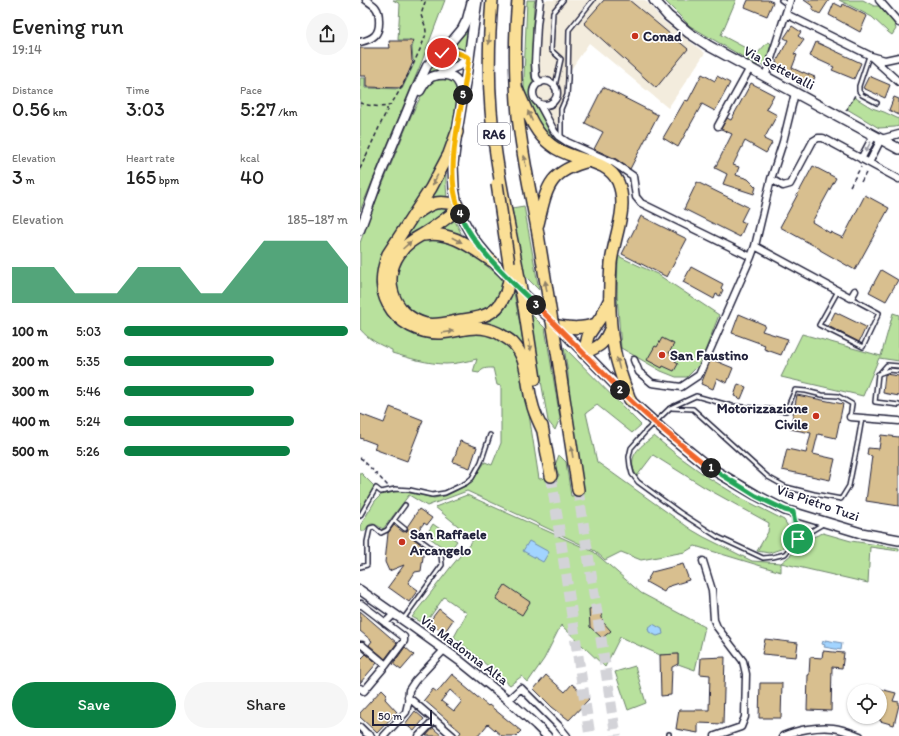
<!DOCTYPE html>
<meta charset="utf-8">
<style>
body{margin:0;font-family:Itim,sans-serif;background:#f6f6f6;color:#222;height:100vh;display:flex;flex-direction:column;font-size:15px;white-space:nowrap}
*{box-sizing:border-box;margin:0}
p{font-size:13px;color:#767676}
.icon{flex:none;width:22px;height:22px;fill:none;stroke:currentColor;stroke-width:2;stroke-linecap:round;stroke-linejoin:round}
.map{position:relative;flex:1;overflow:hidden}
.sheet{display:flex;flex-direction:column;background:#fff;width:360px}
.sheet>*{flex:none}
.controls{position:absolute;left:487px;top:684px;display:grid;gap:8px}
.controls a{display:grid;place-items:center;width:40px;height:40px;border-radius:50%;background:#fff;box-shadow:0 1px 3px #0004;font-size:20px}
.scale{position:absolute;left:12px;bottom:10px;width:60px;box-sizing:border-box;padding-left:4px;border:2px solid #22223b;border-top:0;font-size:11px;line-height:14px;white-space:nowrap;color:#22223b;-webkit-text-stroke:3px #fff;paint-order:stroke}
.pin{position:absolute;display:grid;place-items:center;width:34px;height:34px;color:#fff;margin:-17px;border:2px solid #fff;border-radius:50%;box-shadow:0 1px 4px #0007}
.km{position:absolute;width:20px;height:20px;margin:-10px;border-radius:50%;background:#222;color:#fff;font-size:11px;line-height:20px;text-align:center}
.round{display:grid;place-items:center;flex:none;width:42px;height:42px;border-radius:21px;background:#f6f6f6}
.overview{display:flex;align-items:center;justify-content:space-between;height:68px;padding:0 12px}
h1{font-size:22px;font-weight:600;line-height:30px}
.figures{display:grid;grid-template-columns:repeat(3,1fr);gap:6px;height:68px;padding:4px 12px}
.figures div{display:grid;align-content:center}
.figures b{font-size:20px;font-weight:600}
.figures small{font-size:11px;font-weight:400}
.figures p{font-size:11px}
.chart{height:112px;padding:8px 12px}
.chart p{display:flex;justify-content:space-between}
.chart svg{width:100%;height:72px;margin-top:4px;fill:#0b8043;opacity:.7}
.action{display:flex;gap:8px;margin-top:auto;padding:8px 12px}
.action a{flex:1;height:46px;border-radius:24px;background:#0b8043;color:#fff;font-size:16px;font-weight:600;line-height:46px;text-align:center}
.action a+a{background:#f6f6f6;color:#222}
ul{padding:0 12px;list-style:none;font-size:13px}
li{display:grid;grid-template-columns:64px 48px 1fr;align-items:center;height:30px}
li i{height:10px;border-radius:5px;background:#0b8043}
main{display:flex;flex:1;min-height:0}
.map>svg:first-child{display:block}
.built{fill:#f3ecdd}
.green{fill:#b8e19d;stroke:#6d826c}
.water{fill:#a2d4ff;stroke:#6f8db1}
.building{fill:#d8bf8f;stroke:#22223b;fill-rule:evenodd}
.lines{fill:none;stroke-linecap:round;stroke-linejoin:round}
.motorway-tunnel{stroke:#d3d3d8;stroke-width:11;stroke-dasharray:11 5.5;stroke-linecap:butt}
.service-casing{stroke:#22223b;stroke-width:6}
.minor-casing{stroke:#22223b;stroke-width:9}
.tertiary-casing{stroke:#22223b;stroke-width:11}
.secondary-casing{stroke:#22223b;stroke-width:12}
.motorway-casing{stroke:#22223b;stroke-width:14}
.path{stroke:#22223b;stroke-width:1.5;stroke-dasharray:4 3;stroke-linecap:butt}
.service{stroke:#fff;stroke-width:3}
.minor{stroke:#fff;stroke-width:6}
.tertiary{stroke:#fff;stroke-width:8}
.secondary{stroke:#fff;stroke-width:9}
.motorway{stroke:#fadf96;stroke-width:11}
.service-bridge-casing{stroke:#22223b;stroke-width:6;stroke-linecap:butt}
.motorway-bridge-casing{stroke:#22223b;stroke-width:14;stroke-linecap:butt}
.service-bridge{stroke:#fff;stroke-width:3}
.motorway-bridge{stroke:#fadf96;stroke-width:11}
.oneway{fill:#8e8068}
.oneway2{fill:#9c9ca7}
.split-1-casing{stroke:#fff;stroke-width:8}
.split-2-casing{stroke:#fff;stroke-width:8}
.split-3-casing{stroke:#fff;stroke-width:8}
.split-4-casing{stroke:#fff;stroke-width:8}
.split-5-casing{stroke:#fff;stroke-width:8}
.split-6-casing{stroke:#fff;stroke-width:8}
.split-1{stroke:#22a559;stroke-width:5}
.split-2{stroke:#f0652b;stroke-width:5}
.split-3{stroke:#f0652b;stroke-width:5}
.split-4{stroke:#22a559;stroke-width:5}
.split-5{stroke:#f5b400;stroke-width:5}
.split-6{stroke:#f5b400;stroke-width:5}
.poi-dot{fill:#c8321e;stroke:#fff;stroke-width:1.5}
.labels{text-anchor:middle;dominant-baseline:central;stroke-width:3.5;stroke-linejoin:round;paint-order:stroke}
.shield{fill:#fff;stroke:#646476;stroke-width:1}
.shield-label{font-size:13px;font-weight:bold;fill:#22223b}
.poi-label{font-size:14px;font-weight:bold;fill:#22223b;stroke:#fff;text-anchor:start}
.street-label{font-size:14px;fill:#22223b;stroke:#fff}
</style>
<main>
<section class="sheet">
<div class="overview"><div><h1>Evening run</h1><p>19:14</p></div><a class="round"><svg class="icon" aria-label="share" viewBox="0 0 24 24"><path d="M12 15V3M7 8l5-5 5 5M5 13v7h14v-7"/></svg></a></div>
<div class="figures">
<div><p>Distance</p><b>0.56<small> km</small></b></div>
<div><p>Time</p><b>3:03</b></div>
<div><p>Pace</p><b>5:27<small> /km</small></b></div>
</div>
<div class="figures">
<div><p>Elevation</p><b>3<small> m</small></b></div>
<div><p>Heart rate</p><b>165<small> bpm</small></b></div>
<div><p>kcal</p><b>40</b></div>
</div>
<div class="chart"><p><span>Elevation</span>185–187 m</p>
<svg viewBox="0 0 160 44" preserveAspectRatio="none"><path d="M0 44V22L10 22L20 22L30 38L40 38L50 38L60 22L70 22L80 22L90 38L100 38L110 22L120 6L130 6L140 6L150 6L160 22V44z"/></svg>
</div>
<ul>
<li><b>100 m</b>5:03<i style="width:100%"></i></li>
<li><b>200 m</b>5:35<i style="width:67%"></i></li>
<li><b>300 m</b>5:46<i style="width:58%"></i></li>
<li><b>400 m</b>5:24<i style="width:76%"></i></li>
<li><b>500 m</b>5:26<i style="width:74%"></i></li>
</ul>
<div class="action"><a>Save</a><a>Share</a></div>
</section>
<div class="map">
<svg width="539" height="736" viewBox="0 0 539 736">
<rect width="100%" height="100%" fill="#fff"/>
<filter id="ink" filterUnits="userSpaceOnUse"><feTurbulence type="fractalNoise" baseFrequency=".025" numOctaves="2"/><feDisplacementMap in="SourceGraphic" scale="8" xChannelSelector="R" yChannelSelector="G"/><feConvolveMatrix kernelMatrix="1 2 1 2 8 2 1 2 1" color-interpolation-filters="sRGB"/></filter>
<g filter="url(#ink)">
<!-- built -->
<path class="built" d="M167,0H285L303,21L345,53L308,108L229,43L205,78L203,149L188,139L164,90Z"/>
<!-- green -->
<path class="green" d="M33,0H85L62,61L21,160L0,211V78H5V88L42,89L55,62L53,60L52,48L54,40H38L40,4Z
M167,0H175L174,4L171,73L173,84L169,96L184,119L190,134L204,143L203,149L188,139L166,102L164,90V77Z
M304,0H376L361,35L397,54L406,44L409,42L411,44L405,65H397L330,26Z
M479,0H503L514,6H519L534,23L536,29L532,35L528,32L512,17Z
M110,20L107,51L93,46L105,32Z
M89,54L101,58L100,60C88,65 75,69 66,77L74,61Z
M75,78H88L94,83L98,92L92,135L88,147L18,272L16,284L18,295L26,311L35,323L42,328L58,335L117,333L131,335L150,347L160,363L170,421L179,479L199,476L195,465L199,455L206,462L211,496L223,495L209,395L208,374L204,347L281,425L272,433L237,405L226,413L237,462L332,530L344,537L392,561L421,563L453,537L463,533L491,541L539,548V551L510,547L508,583L421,563V572L335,546L325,552L281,560L261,552L245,560L235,551L170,520L107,491L67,506L49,495L23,529C15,524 10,520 5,531H0V526L15,501L21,495L34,492L41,491L74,498L85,496L107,485L112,482L125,462L132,465L141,443V386L137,385L133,368C126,368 123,368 119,373L113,372L117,359C107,361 97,364 86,364C68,364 49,358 32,353V350C20,345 9,340 0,329V243L12,210L51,116L66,86Z
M494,97L512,108L524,112L539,119V126L535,127L519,128L487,109Z
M85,173L86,175V184L87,199L68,200Z
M80,206H86L88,209V211C73,226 49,232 37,250C18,278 29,317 63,325C76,329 89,326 102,324C110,323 119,322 126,319C134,315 142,310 147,302C149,298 149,294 152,291L154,293L164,345L163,346H161C151,335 140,327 125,325C109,322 93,330 77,330C42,329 17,296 28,262C31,253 38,244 44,236C52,223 64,209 80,206Z
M164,206L179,290L162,273L152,208Z
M94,219L101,233L100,236L79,230Z
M68,238L98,243L143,279C143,280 143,285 143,285C142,295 129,310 120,313C113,315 104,315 96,317C70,321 49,321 38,293C35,284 34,278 37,269C38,265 39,261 41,258C43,254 53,245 56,242C59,240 64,239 68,238Z
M258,256L297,274L359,315L340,364L327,377H316L301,371L261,348L257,296Z
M169,312L185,328L200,418L195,430L188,421Z
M533,313L539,315V361L519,358L503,396L421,377L442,334L521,356Z
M294,436L317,455L349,478L383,499L424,520L429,528L431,535L428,542L421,549L409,553L397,551L408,532L409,523L344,487L293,455L277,476C276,474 273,470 273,467C270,452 284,444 294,436Z
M0,472L16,488L0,516Z
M107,495L234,552L281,593L345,627L335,670L318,664V654L300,655L260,637L245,667L201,625L184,659L168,682L165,680L162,676L150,685L94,637L107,613L84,597L65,624L52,617L90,568L114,539L75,507Z
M73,524L97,541L89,552L66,535Z
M275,666L286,703L268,710L255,672Z"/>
<!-- water -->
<path class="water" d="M169,541L189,552L183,562L163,551Z
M293,624L302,629L303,634L297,636L289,632L288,628Z
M465,640L482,643L481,650L464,647L465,645L462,644L463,641L465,642Z"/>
<!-- building -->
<path class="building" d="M244,0H269L328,49L296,88L224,23Z
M388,0H408L413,2L407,16L385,7Z
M444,0H469L460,14L452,10L454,7Z
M474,3L482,7L483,4L507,16L500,32L469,15Z
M432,26L441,32L438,36L444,40L434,54L437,55L432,68L443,73V72L455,77L449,90L437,84L438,82L420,73L422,67L416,63L428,40L424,38Z
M29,41H53L51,47L52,61L53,62L42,88L6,87V76H0V48H30Z
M456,42L501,63L494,79L472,70L474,67L450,56Z
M342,74L355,81L357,76L370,83L355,111L342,104L318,147L303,138L325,100L328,101Z
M509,76L530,85L525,98L503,88Z
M391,83L414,95L406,109L417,115L404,139L412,143L406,153L385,141L373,165L379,167L376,175L388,179L396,187L394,194L363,184L367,174L355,168L372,134L361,129L367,118L371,120Z
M243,87L298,115L270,169L256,159L234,149L243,132L225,123Z
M534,97L539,99V115L529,110Z
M453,166L476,178L452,222L470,233V232L483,238L505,195L529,208L495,270L460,250V249L420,227Z
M337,182L388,207L381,221L386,223L380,237L324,209Z
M281,216L327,239L307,277L262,254Z
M331,267L363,284L361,288L363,290L360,296L356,294L354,299L323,282Z
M521,270L538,280L526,301L509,292Z
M475,312L506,327L499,342L468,326Z
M379,314L405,325L402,331L428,339L421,355L404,349L405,345L372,333Z
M302,338L314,344L309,353L318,358L315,362L318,364L314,371L303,366L302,368L287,360L295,346L297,347Z
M351,359L373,368L367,383L357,378L353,389L341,384Z
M525,374L539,376V396L523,393Z
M378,384L386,387L381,399L374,396Z
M437,395L483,404L476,438L458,434L453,454L475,459L470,480L422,470L427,449L446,453L451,433L430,429Z
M30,407L63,420L47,461L14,449L16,444L0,438V414L24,423Z
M521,435L539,437V506L506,501L512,456L507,455L508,448L519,449Z
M100,441L117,447L110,468L93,462Z
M59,509L72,518L67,525L64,523L56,533H53L52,535L53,538L63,546V557L61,571L55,572L48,583L58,590L49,602L28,587L44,565L29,571L25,562L28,533L34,525L43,532L47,531L48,529L47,527Z
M323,564L329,580L307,587L304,592L286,582L292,572Z
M145,585L170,602L162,615L136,599Z
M240,607L243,622L251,631L242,638L230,627L229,609Z
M79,609L93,620L84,633L69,622Z
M0,611L37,643L25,659L9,645L12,641L0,631Z
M405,639L438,643L436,657L402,654Z
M45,647L54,655L41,670L33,664Z
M463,651L484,653L482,668L472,667L471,711L447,710L448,675H449L450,657L462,658Z
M6,654L17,663L0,683V660Z
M318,654V664L312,667L311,695L301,696L300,655Z
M365,657L363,724L338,723V733L316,729L319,710H349L350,675L340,674L341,658Z
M92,674L104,684L103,685L128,706L129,705L161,731L156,736H142L128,724L118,736H98L101,732L64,700L73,689L77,692ZM90,690L102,701L94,711L81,701Z
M186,675L205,692L212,684L229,699L209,720L192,707L174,689Z
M400,683H422L421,718H399Z
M22,689L27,694L25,699L37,712L17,733L0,717V713Z
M520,689L536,693L533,701L539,702V705L534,725L520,721Z
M55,711L64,719L54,731L45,724Z
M73,728L82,736H66Z"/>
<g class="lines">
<!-- motorway-tunnel -->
<path class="motorway-tunnel" d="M191,476L230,736
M218,490L256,736"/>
<defs>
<path id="service" d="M421,0L428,5
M509,56L499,86V91L502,95L517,103
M195,86L201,59L191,50L193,12L203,0
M201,138V109L207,95L208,79L209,30L233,0
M478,291L459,325L503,347L519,313L491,298
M539,371L529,370L518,374L515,402L539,405
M519,374L527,365L539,366
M490,417L492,404L478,396L462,395L446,391L435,390L426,411L372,406L336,396L310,408L333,409L408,477L426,487L454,494L481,499L489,486L498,441L502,418
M286,431L271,448L269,457L270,466L272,474L278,482L319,512L358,537L403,558L413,557L425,554L438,539L463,524
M433,514L438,539
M0,516L16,488L21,492L35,489L50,490L72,495L85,493L106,483L112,478L121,462L130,435
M34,520L45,505
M0,567L7,565V542L10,528L14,527L21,533L27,530L34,520L45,529
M44,618L82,565L81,555L55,536
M309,734V736"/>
<path id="minor" d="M519,0L539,23
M426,14L509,55L539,82
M0,42C13,39 20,35 19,20C19,16 19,12 16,8C14,5 9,2 6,0
M511,56L525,60L539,57
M405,77L430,0
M173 93a12 12 0 1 1 24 0a12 12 0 1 1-24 0Z
M180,83L176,77L175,63L177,25L180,0
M179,103L194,131L198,136L207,142L254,163L273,176L276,197L281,203L391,257
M358,126L390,68
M501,159L514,135
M509,163L521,139L539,134
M411,179L423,186L430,184L453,141L458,138H463L539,179
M395,246L491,298L495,291
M274,360L279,372L292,383L321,387L339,375L391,257L395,246L411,179L423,142L435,93
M490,417L539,421
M343,561L352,590L354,620L357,627L383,661L386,674L385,717L381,727L355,736
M0,605L1,604L44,637V641L26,665L4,691L0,688
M25,623L34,614
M0,645H2L26,665
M48,697L93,736
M148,700L161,688L198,725L207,736
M0,727L6,733L11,736
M24,736L46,712L48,703L49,690L55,681L84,650
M59,736L75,720
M423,736C437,730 458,726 473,728C482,729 492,733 500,736"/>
<path id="tertiary" d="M81,73L100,65L109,58C98,52 94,51 82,53
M60,91C63,86 65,81 70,78C72,76 75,76 78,75C93,73 100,79 102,93
M0,230L18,181L57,87L67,66L74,58L82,53L102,29L107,19L112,0
M0,590L53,627L100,661L148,700L176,725L187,736"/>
<path id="secondary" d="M117,0L109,58L97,132L93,164L94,188L97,205L103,220L113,238L132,261L162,292L198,326L270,400L303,430L347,466L396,495L425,510L501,533L539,540
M294,0L308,16L329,33L349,46L539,149"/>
<path id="motorway" d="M132,0C129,37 128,73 131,110C135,163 147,215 157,267
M158,0C154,39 155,78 158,116C162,154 170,191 177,228
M157,89C166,108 173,132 191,145C198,151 207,154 216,157C232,162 250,165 258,182C269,208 254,236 251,263C249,290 249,321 254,348C257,366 264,383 270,400
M97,132L89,154L71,188L28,254C22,270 19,288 28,304C38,323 60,334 81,333C103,331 116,323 138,333C143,336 149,339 153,343C169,360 166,383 172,403C174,413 179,422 183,431
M56,214C72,202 78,200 97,205L93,213L88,217C80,223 73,228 65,233C57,238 49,241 43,249C20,275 31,315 66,324C77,326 91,322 102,320C116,318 132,316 140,304C143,300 144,296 146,293
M178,224C187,187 188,171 230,161
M64,235C90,230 112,248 132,261
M164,307L175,379
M198,326C213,328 220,329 236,324
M197,352L218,490
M224,353L228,336L236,324L241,317L249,301
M224,353C241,346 244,344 251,327
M182,426L191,476"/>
</defs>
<!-- service casing -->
<use href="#service" class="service-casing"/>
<!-- minor casing -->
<use href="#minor" class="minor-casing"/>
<!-- tertiary casing -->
<use href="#tertiary" class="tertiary-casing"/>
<!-- secondary casing -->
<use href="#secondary" class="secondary-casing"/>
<!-- motorway casing -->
<use href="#motorway" class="motorway-casing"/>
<!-- path -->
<path class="path" d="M0,103C7,105 25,109 30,105C37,99 65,42 66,33C66,26 63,21 61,15L65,2L61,0
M486,111L495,95
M0,169L27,110V106
M501,182L506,173
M490,186L501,167
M0,458L2,459L28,486"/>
<!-- service -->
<use href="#service" class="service"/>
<!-- minor -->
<use href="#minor" class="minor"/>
<!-- tertiary -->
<use href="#tertiary" class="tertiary"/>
<!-- secondary -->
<use href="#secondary" class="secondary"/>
<!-- motorway -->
<use href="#motorway" class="motorway"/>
<defs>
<path id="service-bridge" d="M286,431L310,408"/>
<path id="motorway-bridge" d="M137,184L150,270L149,280L146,293
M177,228L197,352
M157,267L164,307"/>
</defs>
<!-- service-bridge casing -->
<use href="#service-bridge" class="service-bridge-casing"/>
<!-- motorway-bridge casing -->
<use href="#motorway-bridge" class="motorway-bridge-casing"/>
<!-- service-bridge -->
<use href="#service-bridge" class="service-bridge"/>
<!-- motorway-bridge -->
<use href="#motorway-bridge" class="motorway-bridge"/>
</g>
<!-- one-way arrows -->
<defs><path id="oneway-solid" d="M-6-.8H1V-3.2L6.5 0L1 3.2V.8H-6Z"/></defs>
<g class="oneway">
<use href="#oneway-solid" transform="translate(129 39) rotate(93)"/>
<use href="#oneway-solid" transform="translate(170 116) rotate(-114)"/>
<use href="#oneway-solid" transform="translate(165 161) rotate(-100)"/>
<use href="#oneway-solid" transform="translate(75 180) rotate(118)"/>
<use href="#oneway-solid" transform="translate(97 240) rotate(28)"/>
<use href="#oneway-solid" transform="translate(47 245) rotate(-42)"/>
<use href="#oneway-solid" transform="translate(186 286) rotate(-99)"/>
<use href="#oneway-solid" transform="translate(88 332) rotate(-8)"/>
<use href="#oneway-solid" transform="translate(170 345) rotate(81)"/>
<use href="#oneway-solid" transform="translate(258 363) rotate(-104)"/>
<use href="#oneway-solid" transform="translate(212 452) rotate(-99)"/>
</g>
<use class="oneway2" href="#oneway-solid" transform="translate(508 147) rotate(118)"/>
</g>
<g class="lines" filter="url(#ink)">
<defs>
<path id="split-1" d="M351,468L396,496L425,510L433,512L438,539"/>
<path id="split-2" d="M260,390C287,418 317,441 347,466L351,468"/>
<path id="split-3" d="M176,305L260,390"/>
<path id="split-4" d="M100,214C113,247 151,281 176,305"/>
<path id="split-5" d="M100,214C98,206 95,197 94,189C90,160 98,124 103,95"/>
<path id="split-6" d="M82,53C94,51 98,52 109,58L103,95"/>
</defs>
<!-- split-1 casing -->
<use href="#split-1" class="split-1-casing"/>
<!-- split-2 casing -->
<use href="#split-2" class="split-2-casing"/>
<!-- split-3 casing -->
<use href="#split-3" class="split-3-casing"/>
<!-- split-4 casing -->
<use href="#split-4" class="split-4-casing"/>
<!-- split-5 casing -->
<use href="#split-5" class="split-5-casing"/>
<!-- split-6 casing -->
<use href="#split-6" class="split-6-casing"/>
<!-- split-1 -->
<use href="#split-1" class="split-1"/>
<!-- split-2 -->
<use href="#split-2" class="split-2"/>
<!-- split-3 -->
<use href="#split-3" class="split-3"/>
<!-- split-4 -->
<use href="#split-4" class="split-4"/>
<!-- split-5 -->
<use href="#split-5" class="split-5"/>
<!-- split-6 -->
<use href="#split-6" class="split-6"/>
</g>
<!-- markers -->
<g class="poi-dot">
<circle cx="275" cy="36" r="4"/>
<circle cx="302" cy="355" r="4"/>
<circle cx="456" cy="416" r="4"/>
<circle cx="42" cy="542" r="4"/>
</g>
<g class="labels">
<!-- shield labels -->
<rect class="shield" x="118" y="123" width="32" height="22" rx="3"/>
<g class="shield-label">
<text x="134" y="134">RA6</text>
</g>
<!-- poi labels -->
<g class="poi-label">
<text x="283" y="36">Conad</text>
<text x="310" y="355">San Faustino</text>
<text x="448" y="408" text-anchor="end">Motorizzazione<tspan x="448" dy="16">Civile</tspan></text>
<text x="50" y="534">San Raffaele<tspan x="50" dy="16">Arcangelo</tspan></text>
</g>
<!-- street labels -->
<g class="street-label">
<text transform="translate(419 68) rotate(28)">Via Settevalli</text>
<text transform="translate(458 503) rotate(19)">Via Pietro Tuzi</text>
<text transform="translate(104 650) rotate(37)">Via Madonna Alta</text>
</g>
</g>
</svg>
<div class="controls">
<a><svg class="icon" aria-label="locate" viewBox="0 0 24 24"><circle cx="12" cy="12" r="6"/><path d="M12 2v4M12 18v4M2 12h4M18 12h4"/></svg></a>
</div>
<div class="scale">50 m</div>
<div class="pin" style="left:438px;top:539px;background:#1e9e55"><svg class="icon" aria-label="arrive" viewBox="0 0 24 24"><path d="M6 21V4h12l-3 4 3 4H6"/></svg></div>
<div class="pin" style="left:82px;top:53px;background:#d93025"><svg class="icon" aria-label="check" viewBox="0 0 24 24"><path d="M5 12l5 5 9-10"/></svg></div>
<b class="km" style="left:351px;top:468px">1</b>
<b class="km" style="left:260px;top:390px">2</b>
<b class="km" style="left:176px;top:305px">3</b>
<b class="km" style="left:100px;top:214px">4</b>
<b class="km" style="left:103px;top:95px">5</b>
</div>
</main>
